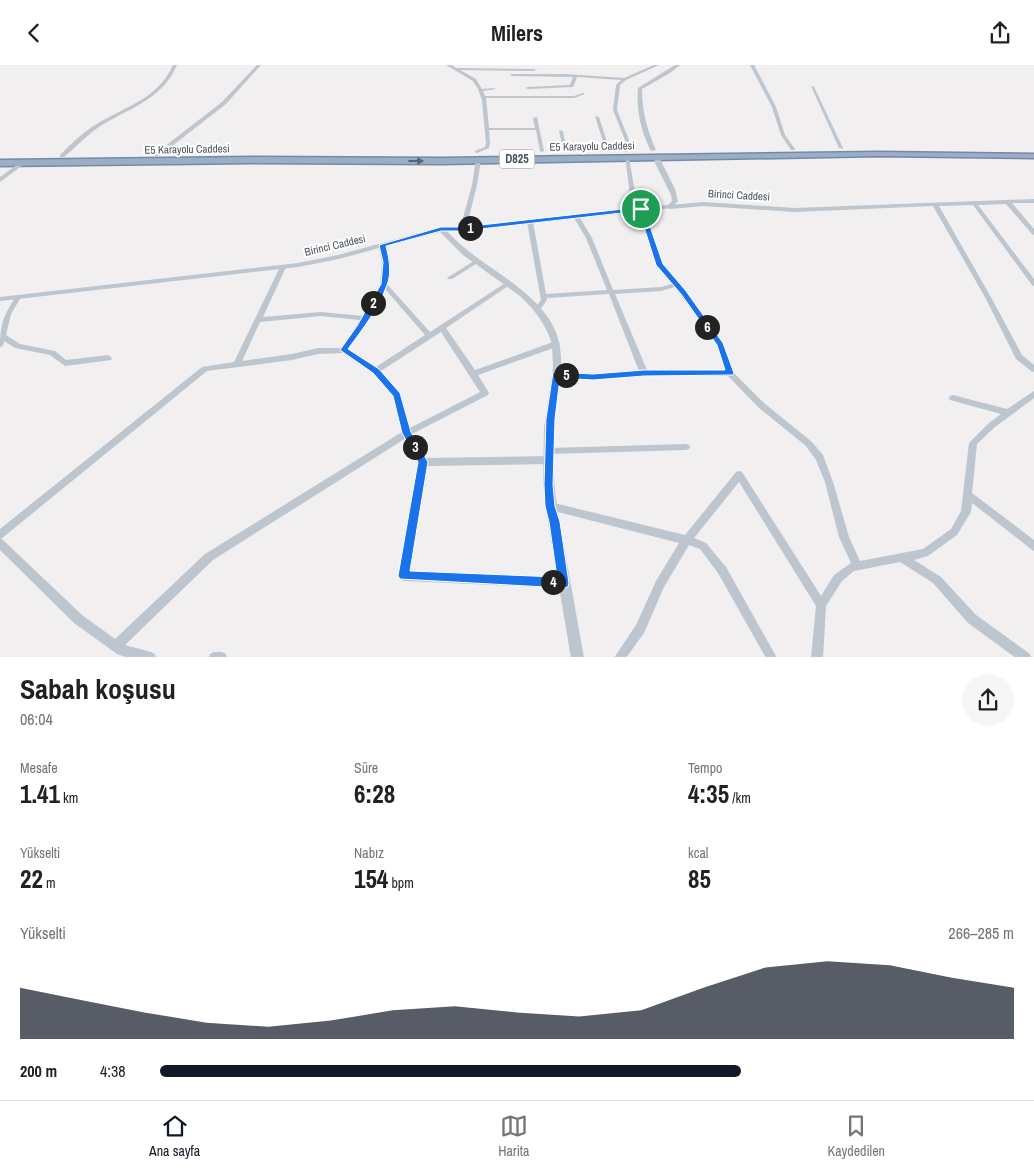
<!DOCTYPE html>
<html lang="tr">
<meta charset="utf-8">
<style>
body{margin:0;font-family:"Archivo Narrow",sans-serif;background:#f6f6f6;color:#202124;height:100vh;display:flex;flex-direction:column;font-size:19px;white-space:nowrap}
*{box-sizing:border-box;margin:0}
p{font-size:16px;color:#757577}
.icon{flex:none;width:28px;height:28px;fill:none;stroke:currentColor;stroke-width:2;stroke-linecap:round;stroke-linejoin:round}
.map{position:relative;height:592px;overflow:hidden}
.panel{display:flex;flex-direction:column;background:#fff;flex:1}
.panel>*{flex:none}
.pin{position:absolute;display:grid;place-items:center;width:42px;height:42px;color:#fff;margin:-21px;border:2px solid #fff;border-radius:50%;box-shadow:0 1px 5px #0007}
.km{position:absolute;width:25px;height:25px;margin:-12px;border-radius:50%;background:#222;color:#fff;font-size:14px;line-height:25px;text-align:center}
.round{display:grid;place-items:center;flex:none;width:52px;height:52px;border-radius:26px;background:#f6f6f6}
.head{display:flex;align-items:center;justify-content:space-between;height:85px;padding:0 20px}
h1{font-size:28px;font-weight:800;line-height:38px}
.stats{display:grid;grid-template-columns:repeat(3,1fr);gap:8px;height:85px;padding:5px 20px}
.stats div{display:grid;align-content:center}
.stats b{font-size:25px;font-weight:800}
.stats small{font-size:14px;font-weight:400}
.stats p{font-size:14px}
.chart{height:140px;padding:10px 20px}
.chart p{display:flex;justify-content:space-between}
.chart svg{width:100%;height:90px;margin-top:5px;fill:#111827;opacity:.7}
ul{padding:0 20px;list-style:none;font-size:16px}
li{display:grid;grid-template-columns:80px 60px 1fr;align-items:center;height:38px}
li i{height:12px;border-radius:6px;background:#111827}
header{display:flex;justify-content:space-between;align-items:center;height:65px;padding:0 20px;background:#fff;font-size:22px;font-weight:800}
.menu{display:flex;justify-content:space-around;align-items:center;height:70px;border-top:1px solid #e0e0e0;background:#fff;font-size:14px;color:#757577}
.menu a{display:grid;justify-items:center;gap:2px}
.menu .active{color:#111827}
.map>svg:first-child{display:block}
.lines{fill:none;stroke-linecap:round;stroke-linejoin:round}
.trunk-casing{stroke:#738aa9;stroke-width:3}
.minor{fill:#bdc5ce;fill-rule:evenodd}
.tertiary{fill:#bdc5ce;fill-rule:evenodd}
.trunk{fill:#9baec5;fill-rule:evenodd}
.oneway{fill:#586471}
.route{fill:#1a73e8;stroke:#fff;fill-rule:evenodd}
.labels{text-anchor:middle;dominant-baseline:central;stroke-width:4;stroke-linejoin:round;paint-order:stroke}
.far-street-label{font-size:11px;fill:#47515c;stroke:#fff}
.shield{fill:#fff;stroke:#7e858d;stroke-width:1}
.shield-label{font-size:12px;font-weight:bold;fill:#47515c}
</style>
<header><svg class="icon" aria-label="back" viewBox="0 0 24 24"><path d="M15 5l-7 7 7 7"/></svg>Milers<svg class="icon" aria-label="share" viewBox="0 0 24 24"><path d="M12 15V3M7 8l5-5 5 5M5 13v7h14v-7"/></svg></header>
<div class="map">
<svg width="1034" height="593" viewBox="0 0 1034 593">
<rect width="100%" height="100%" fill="#f1efef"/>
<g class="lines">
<defs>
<path id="trunk" d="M879,87L1034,89V93L879,91L442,99L253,98L0,101V95L253,92L442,93Z"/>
</defs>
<!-- trunk casing -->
<use href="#trunk" class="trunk-casing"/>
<!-- minor -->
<path class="minor" d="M257,0H261L226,39L159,91H155V89L222,37Z
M446,0H451L456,3L534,4L536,5L534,6L460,5L476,14L482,24L494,23L496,24L483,26L485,31H574L583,28L585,29L574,33H486L489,63H535L533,53L537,52L544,86L542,87L540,86L536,65H489L490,78L489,83L477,88L475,87V86L485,82L486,78L482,35L478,24L473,16Z
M654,0H659L626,15L620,20L617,45L629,75L628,86L626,87L624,86L625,75L613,45L616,20L621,15L577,12L573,22L528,24L526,23L527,22L570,20L573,12L512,11L510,10L512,9H565L624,13Z
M750,0H754L776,42L785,70L795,84V85H791L781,70L772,42Z
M811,21L814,22L843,83V84L839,83Z
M595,51L599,52L610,86V87L606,86Z
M559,65L563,66L567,87L563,86Z
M625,91L629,92L638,145L635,147L632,145Z
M476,94L481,95L477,120L466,164L463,166L460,164L472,120Z
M22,96L27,97L0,117V112Z
M1034,134V138H1012L1034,164V170L1032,169L1006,139L978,140L1034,214V221L1032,220L973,140L939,141L992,234L1022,290L1034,300V307L1031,306L1016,294L986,234L933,141L795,147L703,141L670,144L667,142L670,140L703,137L795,143Z
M641,142L644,144L662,200L685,226L723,278L733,307L764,338L812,377L823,390L833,417L849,472L860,496L923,484L951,464L961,446L969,378L989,358L1001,349L950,335L949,333L950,331L953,330L1007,344L1034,326V333L995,362L977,379L972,428L1034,475V486L1031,484L972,438L971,447L957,470L928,491L914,495L941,512L976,550L1030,589L1031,593H1016L968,558L933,518L900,497L854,506L842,516L826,541L823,593H811L816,541L739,417L694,473L706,478L726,502L777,593H766L718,508L700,484L689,480L664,522L644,568L626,593H614L636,560L656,516L679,478L550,445L547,444L545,441L547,438L550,437L685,470L736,407L739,406L742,407L821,531L834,510L851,498L839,472L825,417L816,395L806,381L758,342L728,311H644L593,315L553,311L552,309L556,306L593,309L639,306L609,229L547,233V235L539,246H535L534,244L541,235L527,157L530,155L533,157L546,229L607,225L586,173L573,151L576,149L579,151L592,173L613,225L661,222L672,219L656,200L638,144ZM675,222L717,280L725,305H647L615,229L661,226Z
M477,194L480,196L479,197L452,214H448L447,213Z
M283,200L286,202L263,252L321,247L363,251L381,219L384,217L386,218L430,267L507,217H511L512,218L511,219L446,263L475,305L553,277H559L560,279L559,281L478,310L489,328L488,330L412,369L425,393L549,391L552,392L553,395L552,398L549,399L427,401L410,506L564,513L568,515L569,518L568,521L564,523L404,516L400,514L399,511L419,397L406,373L213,495L125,580L151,587L155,589L156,593H128L117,589L74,558L0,485V464L202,302L234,297L280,202ZM385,224L425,270L376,302L348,284L364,262ZM321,251L360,255L342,283H318L292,289L242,296L260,257ZM441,267L480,327L410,363L401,330L381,306ZM343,288L373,308L393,331L402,367L205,489L115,574L82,550L3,475L1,474L207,306L292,295L318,289Z
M18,230L21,232L11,249L6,270L20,279L55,286L66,295L108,290L112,293L111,295L65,301L50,290L15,283L4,276L3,281L0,282C0,259 4,250 16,231Z
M686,379L689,380L690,382L689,384L686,385L549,389L546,388L545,386L546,384L549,383Z
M214,587H222L226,589L227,593H209L210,589Z"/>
<!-- tertiary -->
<path class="tertiary" d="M173,0H177C161,37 127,43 96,64C85,72 75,83 64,92H60V90C70,80 80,70 92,62C122,42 157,36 173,0Z
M675,0H680L670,8L642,24C642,45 647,65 656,85L651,86C641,67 636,45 638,23Z
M654,91L659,92L675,124L678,136L672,143L463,166H447C477,200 523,216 549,254C569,284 559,317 555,350C554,360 553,370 553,380C552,420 559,453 566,492C572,526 578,559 584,593H571L546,445L543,419L544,363L553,302L552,279L548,268L542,257L532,243L520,231L463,190L440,167L386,181L390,197L388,219L384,221L380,219L382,197L379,183L339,194L298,202L0,236V232L298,198L338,190L441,162H463L668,140L672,136L671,130L655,98Z"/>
<!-- trunk -->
<use href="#trunk" class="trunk"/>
</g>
<!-- one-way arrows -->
<defs><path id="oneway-solid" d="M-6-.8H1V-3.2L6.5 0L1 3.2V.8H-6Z" transform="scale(1.25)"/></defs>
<use class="oneway" href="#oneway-solid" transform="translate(416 96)"/>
<!-- route -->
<path class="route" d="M641,142L644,144L663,199L686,226L723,278L734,308L733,310L644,311L593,315L560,313L555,354L553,420L555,441L560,457L569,518L568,522L564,523L400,514L398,511L418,397L402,368L393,331L373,308L340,285L357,261L381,219L383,197L379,180L441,162H463ZM639,146L656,200L681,229L717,280L725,305H644L593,309L553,307L546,354L544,420L545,441L549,457L557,512L410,506L428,397L411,367L400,328L379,304L348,284C362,265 379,243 387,220C392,208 389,193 386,181L441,166H463Z"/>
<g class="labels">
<!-- far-street labels -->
<g class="far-street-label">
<text transform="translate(592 81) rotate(-1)">E5 Karayolu Caddesi</text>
<text transform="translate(187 84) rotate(-1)">E5 Karayolu Caddesi</text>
<text transform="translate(739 130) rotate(3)">Birinci Caddesi</text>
<text transform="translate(335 180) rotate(-13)">Birinci Caddesi</text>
</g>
<!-- shield labels -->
<rect class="shield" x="499.5" y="84.5" width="35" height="19" rx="4"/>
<g class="shield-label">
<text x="517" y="94">D825</text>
</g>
</g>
</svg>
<div class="pin" style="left:641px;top:144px;background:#1e9e55"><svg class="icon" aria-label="arrive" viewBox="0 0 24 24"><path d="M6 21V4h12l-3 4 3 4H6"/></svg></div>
<b class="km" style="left:470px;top:163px">1</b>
<b class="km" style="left:373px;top:238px">2</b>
<b class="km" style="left:415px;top:382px">3</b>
<b class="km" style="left:553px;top:517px">4</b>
<b class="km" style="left:566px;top:310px">5</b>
<b class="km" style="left:707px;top:262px">6</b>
</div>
<section class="panel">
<div class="head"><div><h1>Sabah koşusu</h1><p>06:04</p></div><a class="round"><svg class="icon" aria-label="share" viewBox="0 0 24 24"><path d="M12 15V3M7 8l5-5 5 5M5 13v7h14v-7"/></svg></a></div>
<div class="stats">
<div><p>Mesafe</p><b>1.41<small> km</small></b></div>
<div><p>Süre</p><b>6:28</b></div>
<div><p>Tempo</p><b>4:35<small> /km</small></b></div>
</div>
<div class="stats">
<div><p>Yükselti</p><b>22<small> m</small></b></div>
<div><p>Nabız</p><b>154<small> bpm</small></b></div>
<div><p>kcal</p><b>85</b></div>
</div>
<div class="chart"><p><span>Yükselti</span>266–285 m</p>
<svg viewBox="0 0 160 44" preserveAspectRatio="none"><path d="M0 44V19L10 25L20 31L30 36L40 38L50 35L60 30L70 28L80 31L90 33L100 30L110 19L120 9L130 6L140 8L150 14L160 19V44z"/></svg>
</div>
<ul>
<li><b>200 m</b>4:38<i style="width:68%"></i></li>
</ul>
</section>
<nav class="menu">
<a class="active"><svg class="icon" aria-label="home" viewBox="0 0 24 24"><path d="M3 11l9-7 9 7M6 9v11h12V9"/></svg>Ana sayfa</a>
<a><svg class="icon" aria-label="map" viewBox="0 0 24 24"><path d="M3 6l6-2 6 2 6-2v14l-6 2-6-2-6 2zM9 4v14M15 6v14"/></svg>Harita</a>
<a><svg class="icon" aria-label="saved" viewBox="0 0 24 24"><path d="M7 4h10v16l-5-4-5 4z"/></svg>Kaydedilen</a>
</nav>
